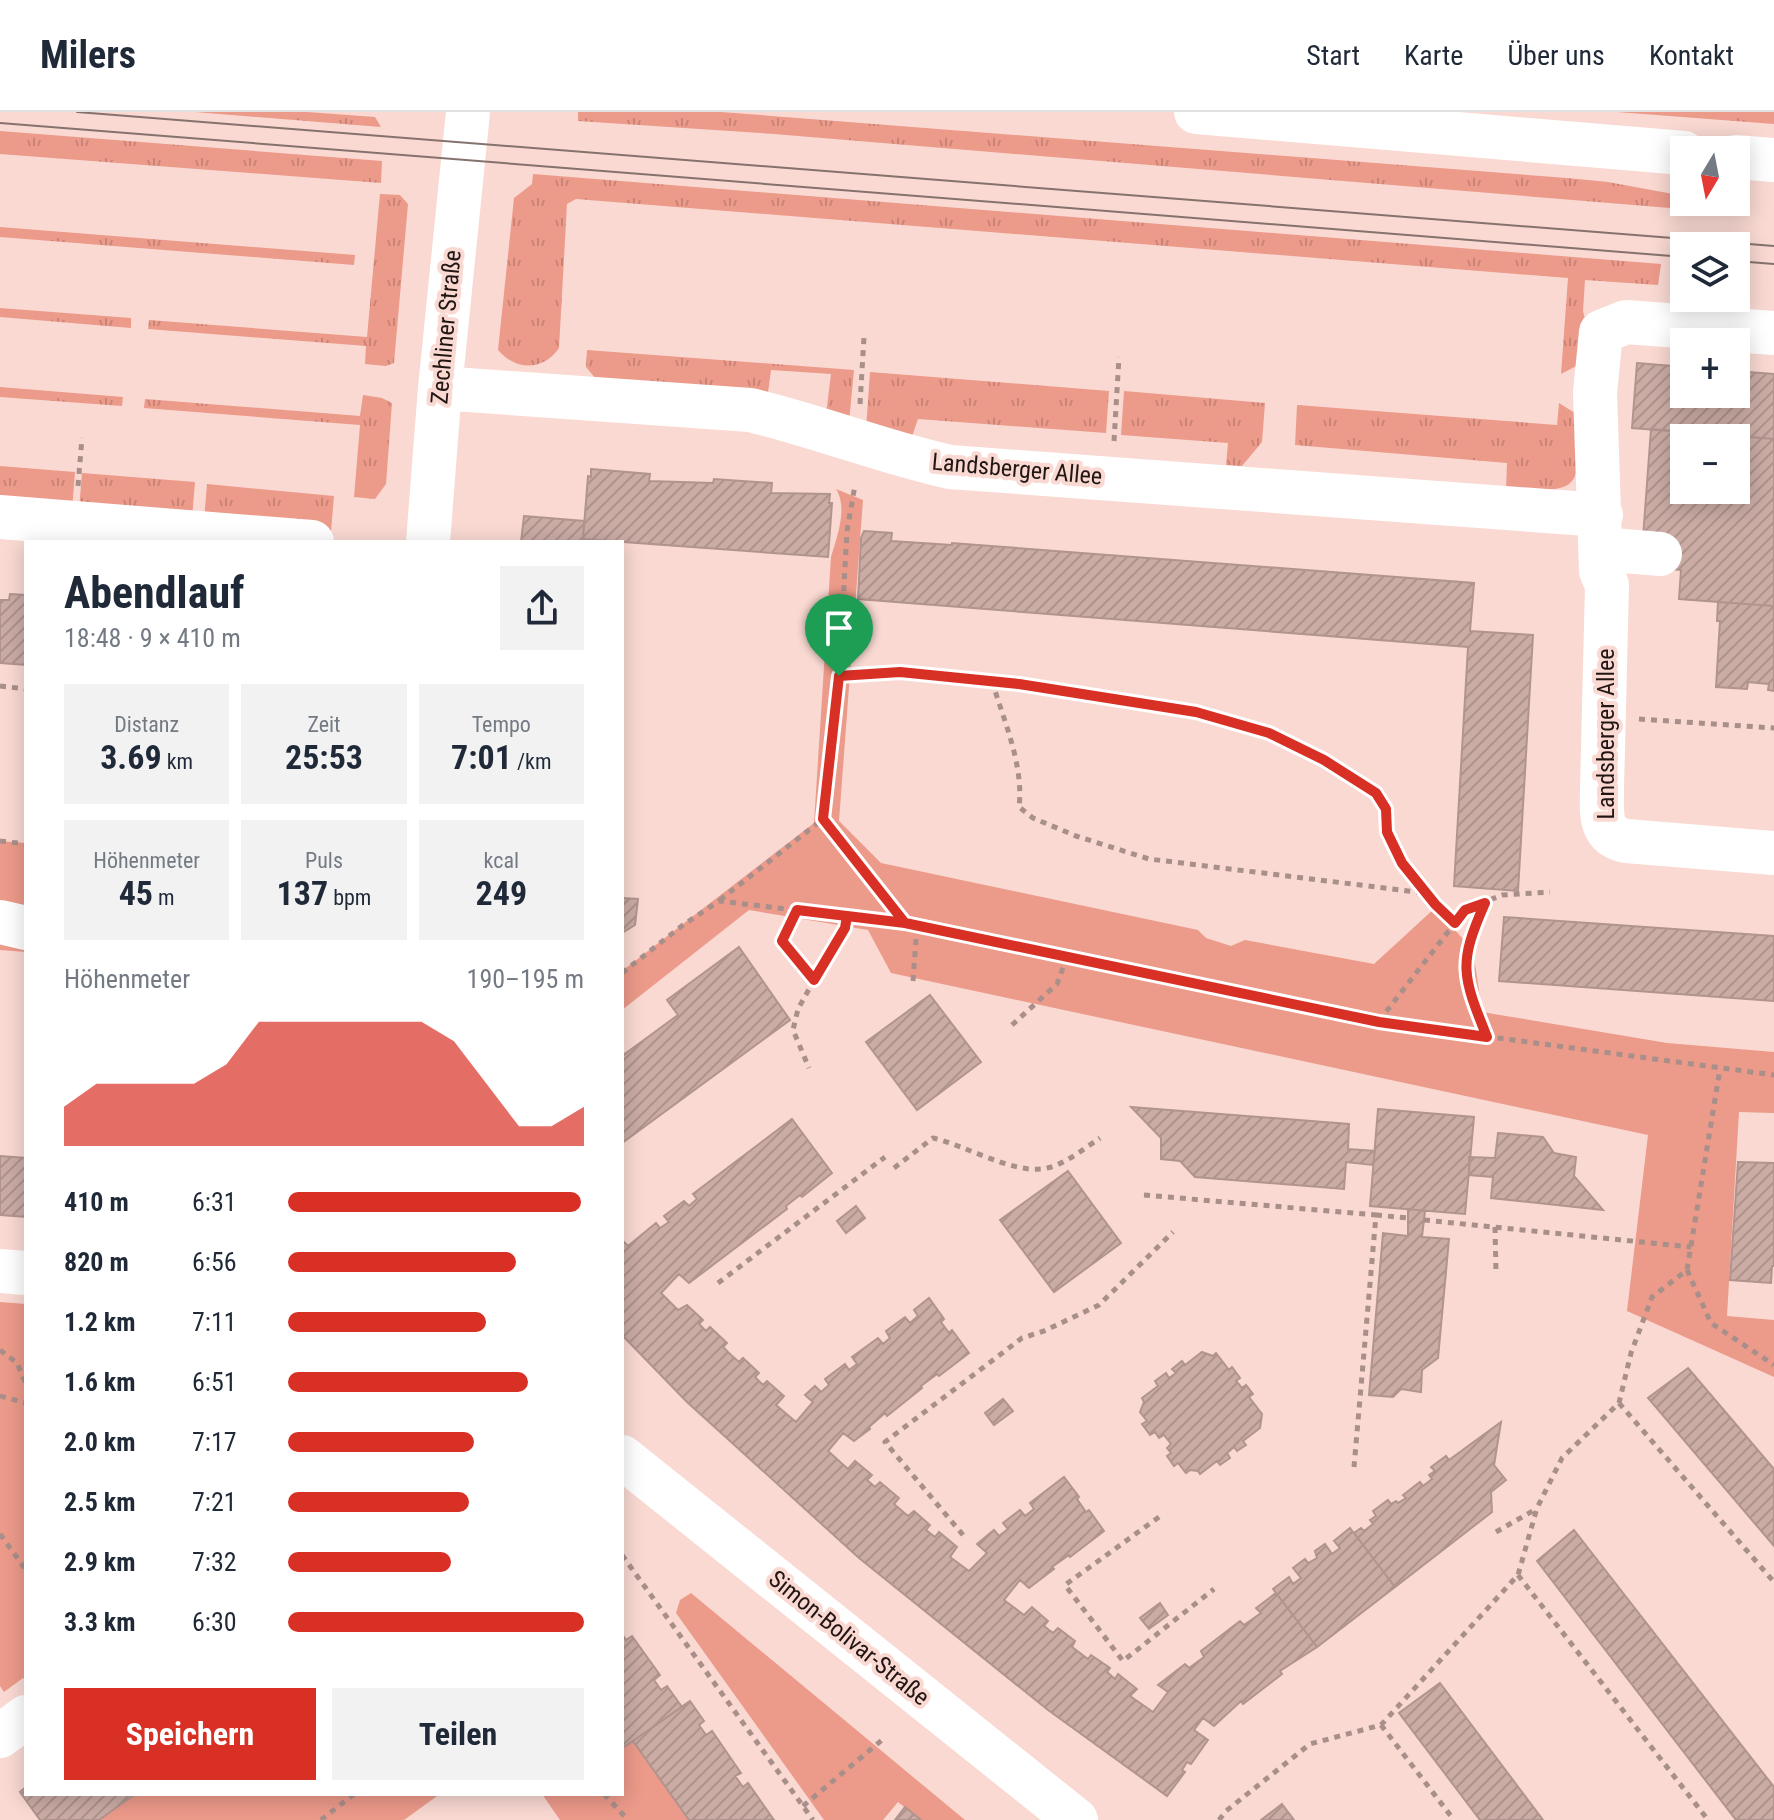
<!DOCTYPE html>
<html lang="de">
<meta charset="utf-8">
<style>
body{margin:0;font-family:"Roboto Condensed",sans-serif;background:#f2f2f3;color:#1f2937;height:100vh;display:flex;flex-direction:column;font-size:30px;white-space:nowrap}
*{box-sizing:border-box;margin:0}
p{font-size:26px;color:#747a83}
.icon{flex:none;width:44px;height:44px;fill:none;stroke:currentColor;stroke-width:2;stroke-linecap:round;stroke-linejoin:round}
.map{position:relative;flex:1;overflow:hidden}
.drawer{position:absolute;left:24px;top:428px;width:600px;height:1256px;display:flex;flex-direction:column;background:#fff;border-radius:0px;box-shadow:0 4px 20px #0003}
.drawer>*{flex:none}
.needle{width:52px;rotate:190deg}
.buttons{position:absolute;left:1670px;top:24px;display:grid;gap:16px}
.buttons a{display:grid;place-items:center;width:80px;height:80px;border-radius:0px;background:#fff;box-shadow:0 4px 20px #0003;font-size:40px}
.pin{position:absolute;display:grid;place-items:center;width:68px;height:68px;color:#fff;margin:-82px -34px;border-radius:50% 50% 50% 0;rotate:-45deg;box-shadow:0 0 8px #0007}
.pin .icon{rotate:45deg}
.round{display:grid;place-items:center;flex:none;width:84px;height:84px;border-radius:0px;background:#f2f2f3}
.summary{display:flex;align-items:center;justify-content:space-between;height:136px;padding:0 40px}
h1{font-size:44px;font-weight:700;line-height:60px}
.metrics{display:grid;grid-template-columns:repeat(3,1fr);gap:12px;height:136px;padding:8px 40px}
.metrics div{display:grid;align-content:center;border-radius:0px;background:#f2f2f3;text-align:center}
.metrics b{font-size:34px;font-weight:700}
.metrics small{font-size:22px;font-weight:400}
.metrics p{font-size:22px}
.chart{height:224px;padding:16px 40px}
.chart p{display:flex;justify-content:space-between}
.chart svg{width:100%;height:144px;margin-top:8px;fill:#d93025;opacity:.7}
.button{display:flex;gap:16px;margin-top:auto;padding:16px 40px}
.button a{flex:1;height:92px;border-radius:0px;background:#d93025;color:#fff;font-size:32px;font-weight:700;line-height:92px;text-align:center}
.button a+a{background:#f2f2f3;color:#1f2937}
ul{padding:0 40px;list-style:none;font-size:26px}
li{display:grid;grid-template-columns:128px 96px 1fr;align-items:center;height:60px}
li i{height:20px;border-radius:10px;background:#d93025}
header{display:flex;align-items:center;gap:48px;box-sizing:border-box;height:112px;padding:0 40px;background:#fff;border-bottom:2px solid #e0e1e3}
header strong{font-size:38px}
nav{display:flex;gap:44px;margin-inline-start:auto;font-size:28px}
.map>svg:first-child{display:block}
.grass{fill:url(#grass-tufts)}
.green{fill:#ec9a8a}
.building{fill:url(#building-hatch);stroke:#b2948e;stroke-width:2;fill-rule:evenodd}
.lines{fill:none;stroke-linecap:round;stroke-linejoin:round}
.path{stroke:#a88f8a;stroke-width:5;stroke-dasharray:6 6;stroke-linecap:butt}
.minor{stroke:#fff;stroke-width:44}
.major{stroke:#fff;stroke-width:44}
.tram{stroke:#86726d;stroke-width:2}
.route-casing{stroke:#fff;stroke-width:16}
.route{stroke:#d93025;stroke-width:10}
.labels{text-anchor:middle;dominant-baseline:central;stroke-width:8;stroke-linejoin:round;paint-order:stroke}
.street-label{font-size:24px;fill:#211614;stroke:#f9d9d2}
</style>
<header>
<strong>Milers</strong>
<nav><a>Start</a><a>Karte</a><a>Über uns</a><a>Kontakt</a></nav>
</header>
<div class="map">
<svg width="1774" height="1708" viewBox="0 0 1774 1708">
<defs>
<pattern id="grass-tufts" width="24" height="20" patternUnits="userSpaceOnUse" patternTransform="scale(2)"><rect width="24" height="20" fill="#ec9a8a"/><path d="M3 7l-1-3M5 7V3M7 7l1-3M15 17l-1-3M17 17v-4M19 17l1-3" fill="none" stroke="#ca8476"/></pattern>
<pattern id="building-hatch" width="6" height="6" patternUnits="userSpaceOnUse" patternTransform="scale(2)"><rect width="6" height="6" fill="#cbaca5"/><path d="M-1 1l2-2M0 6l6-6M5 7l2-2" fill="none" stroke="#ae938d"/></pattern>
</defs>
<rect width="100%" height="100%" fill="#f9d9d2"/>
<!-- grass -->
<path class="grass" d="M195,0H307L375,5L381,15Z
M578,0H721L1567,66L1608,70L1684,84V90H1717L1743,95V102L774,22L578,9Z
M1617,0H1774V12Z
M0,19L382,49L381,71L0,42Z
M533,62L1661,152L1658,173L1585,168L1583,199L1587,215L1580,252L1561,262L1568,166L576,87L567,92L559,236C543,259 516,259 498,238L514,86L532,72Z
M380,82L400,83L408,92L394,251L386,254L365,252L366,234L148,217L149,208L367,225Z
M0,115L355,143L354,153L0,125Z
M0,196L131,206V216L0,205Z
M587,238L854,258L849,310L826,302L831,262L771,258L767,288L601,273L586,255Z
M870,260L1109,279L1106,321L918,307L910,330L866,317Z
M0,275L123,285L122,294L0,285Z
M1124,279L1265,291L1262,330L1242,354L1226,353L1228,331L1121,323Z
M363,283L382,286L392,291L386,372L375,387L354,385L360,313L144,296L145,287L360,304Z
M1559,291L1578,303C1578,380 1585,378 1506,379L1507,351L1295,333L1297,293L1557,313Z
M0,354L75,360L72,398L0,392Z
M82,361L195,370L192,407L79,398Z
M207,372L334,384L331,419L204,408Z"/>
<!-- green -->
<path class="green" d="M836,377L863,388L839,709L881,751L1198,818L1206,826L1231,834L1245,828L1374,852L1435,796L1473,838L1482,900L1667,931L1774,940V1001L1739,1000L1727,1204L1774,1208V1265L1627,1199L1648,1023L891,861L868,818L749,798L622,898V859L814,711L831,445C837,425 848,396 836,377Z
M0,729L26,731V840L0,838Z
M0,1190L26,1192V1569L23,1566L4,1580L0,1574Z
M691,1481L965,1708H921L898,1690L883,1708H824L676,1501L680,1488Z
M633,1629L689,1708H560L542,1682H622V1632L625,1635Z
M135,1682H440L404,1708H99Z"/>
<!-- building -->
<path class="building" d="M1637,251L1684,255V282H1736V259L1774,262V327L1632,316Z
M1651,317L1774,327V494L1679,487L1681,458L1662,456L1643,426ZM1684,326H1736V378H1684Z
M591,357L650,362L649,369L713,371L714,367L772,371L771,381L830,382L829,391H832L828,445L583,427L588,364L591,365Z
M524,404L584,409L583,430H521Z
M864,419L892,421L891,429L952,433V431L1474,471L1470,519L1533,523L1518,779L1454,774L1468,535L858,487L861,426Z
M10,482L26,483V553L0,551V488H9Z
M1718,490L1774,494V579L1768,578L1769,572L1758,571L1748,570L1747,577L1716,575L1720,509H1717Z
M622,786L638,787L635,813L622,821Z
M1504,805L1774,824V889L1499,869Z
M739,835L790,908L622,1031V944L678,903L667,888Z
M930,883L981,950L917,998L866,930Z
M1131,995L1349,1012L1348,1037L1375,1039L1373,1053L1346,1050L1344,1077L1195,1065L1180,1049L1161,1047V1026Z
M1378,997L1474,1005L1465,1102L1370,1094Z
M792,1007L832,1061L802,1085L800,1083L786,1094L787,1097L689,1171L679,1162L661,1181L678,1198L687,1193L703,1208L699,1212L706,1219L710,1215L727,1231L723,1235L731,1243L739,1250L743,1246L759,1261L755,1265L763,1273L767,1269L784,1284L776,1293L796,1310L813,1290L805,1283L815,1274L821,1280L829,1273L825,1267L845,1252L849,1258L857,1252L852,1245L878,1226L883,1232L890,1226L886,1219L905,1205L910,1211L918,1204L914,1198L929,1186L944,1207L941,1210L949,1221L952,1218L969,1241L939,1264L937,1262L921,1274L922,1276L887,1304L885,1301L869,1315L870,1317L854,1329L843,1321L828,1339L848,1357L855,1349L872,1363L867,1368L875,1375L880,1370L899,1386L894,1392L908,1404L914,1399L930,1413L926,1418L935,1425L939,1420L957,1435L950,1445L969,1459L987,1441L977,1432L994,1418L999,1424L1008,1417L1003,1411L1020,1398L1025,1404L1034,1397L1030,1391L1064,1365L1079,1385L1077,1387L1086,1400L1089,1398L1104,1419L1070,1445L1069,1443L1052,1455L1054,1457L1029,1476L1020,1468L1004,1488L1024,1503L1032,1495L1048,1509L1044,1514L1053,1521L1058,1516L1075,1529L1072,1535L1088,1547L1091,1543L1110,1556L1107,1560L1115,1567L1118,1562L1137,1577L1130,1584L1153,1600L1168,1580L1158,1573L1185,1552L1189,1556L1204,1545L1201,1539L1240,1509L1244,1513L1261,1501L1256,1496L1276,1481L1317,1535L1280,1559L1282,1562L1243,1592L1241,1589L1214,1614L1203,1606L1194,1618L1208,1628L1191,1652L1187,1650L1182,1658L1185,1660L1167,1684L1048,1598L859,1446L687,1290L622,1223V1128L628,1134L656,1111L660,1116L669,1110L664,1104L684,1089L689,1094L697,1087L693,1082Z
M1498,1021L1543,1025L1554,1041L1576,1045L1574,1064L1603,1098L1491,1086L1493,1065L1469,1063V1045L1495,1046Z
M0,1044L26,1046V1105L0,1103Z
M1738,1050L1774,1051V1154H1772L1771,1171L1730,1168Z
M1068,1059L1121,1131L1054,1180L1000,1108Z
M856,1094L865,1106L846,1121L837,1109Z
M1408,1097L1425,1099L1422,1125L1449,1127L1438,1246L1422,1258L1421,1280L1401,1277L1393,1285L1369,1283L1383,1121L1408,1124Z
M1202,1240L1213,1244L1216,1241L1229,1258L1232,1255L1240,1266L1236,1269L1242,1276L1246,1273L1253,1282L1249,1285L1262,1302L1260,1316L1243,1329L1246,1333L1237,1339L1234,1335L1227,1341L1230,1346L1220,1353L1217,1349L1200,1362L1198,1359L1190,1358L1186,1361L1178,1351L1174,1354L1167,1344L1171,1341L1167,1336L1171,1332L1164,1323L1159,1326L1155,1320L1150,1323L1142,1312L1147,1309L1140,1300L1144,1290L1142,1286L1158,1274L1155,1269L1166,1261L1169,1266L1176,1261L1172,1257L1182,1249L1185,1253Z
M1688,1256L1774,1357V1434L1648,1286Z
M1003,1287L1013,1299L994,1313L985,1301Z
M1501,1310L1494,1353L1506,1368L1491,1380L1492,1400L1395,1475L1354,1421L1361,1416L1364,1419L1373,1412L1370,1408L1376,1404L1373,1399L1388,1388L1391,1392L1396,1389L1398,1391L1406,1386L1403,1383L1420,1370L1423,1374L1432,1367L1429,1363L1435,1359L1431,1355L1446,1344L1449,1348Z
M1350,1416L1395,1475L1317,1535L1273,1477L1289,1465L1293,1472L1301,1466L1293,1456L1305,1447L1308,1451L1317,1446L1315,1439L1325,1432L1332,1442L1340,1436L1334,1429Z
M1574,1418L1774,1675V1708H1736L1537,1449Z
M1160,1491L1168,1503L1149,1517L1140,1506Z
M622,1522L626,1528L632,1524L660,1563L654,1568L661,1578L667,1574L682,1595L624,1635L622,1632Z
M1440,1571L1543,1708H1480L1399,1601Z
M690,1589L704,1609L699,1613L706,1623L712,1619L741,1661L735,1664L743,1675L748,1671L774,1708H689L633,1629Z
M26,1675V1682H135L99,1708H40L20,1680Z
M1282,1692L1294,1708H1261Z
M905,1695L921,1708H895Z"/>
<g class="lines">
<!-- path -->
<path class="path" d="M860,292L864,225
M1114,329L1119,245
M78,374L82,326
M839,564L900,560L1019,572L1196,600L1269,621L1324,648L1376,681L1386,697L1387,720L1402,751L1435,792L1455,811
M992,569C1004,609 1024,654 1019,695L1033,706L1076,724L1149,747L1425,781
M0,574L26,577
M1639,607L1774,616
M823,707L905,810
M0,729L26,732
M720,788L823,707L839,564L847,419L855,373
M1485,791C1458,852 1462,863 1487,924
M797,798L782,829L814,868L798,897L793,918L809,956
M622,861L683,813L719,789L905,811L1379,910L1774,963
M814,868L845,816L847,804
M913,869L917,814
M1379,909L1465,798L1502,783L1550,780
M1012,913L1057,872L1067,845
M894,1056L933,1026C964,1033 1010,1060 1040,1057C1061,1056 1083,1037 1100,1026
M1144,1083L1376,1103L1354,1355
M1376,1103L1408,1106
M1424,1108L1691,1135
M1495,1115L1496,1161
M1687,1158L1711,1211L1774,1253
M718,1171L885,1045
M0,1238L17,1251L26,1272
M0,1284L26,1291
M1619,1291L1774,1470
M1159,1405L1065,1473L1123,1549L1214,1477
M1496,1420L1536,1397
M0,1422L26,1458
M963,1423L885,1330L1022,1226L1044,1219L1099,1193L1173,1120
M622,1443L813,1708
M1518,1463L1708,1708
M1381,1613L1454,1708
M604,1682L628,1708
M803,1694L882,1628
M321,1708L354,1682
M1219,1708L1226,1699L1310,1632L1381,1613L1518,1463L1537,1396L1562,1346L1619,1291L1631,1241L1652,1185L1687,1158L1720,957"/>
<!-- minor -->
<path class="minor" d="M1774,221L1626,210L1601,220L1595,281L1601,459L1607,473L1602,677C1602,700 1598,723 1626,729L1774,741
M440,276L750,298C818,314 882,340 950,355L1601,403
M0,405L312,430
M428,430L440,276L468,0
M1601,437L1660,442
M0,810L26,816
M0,1159L26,1161
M622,1345L1076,1708
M0,1624L26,1605"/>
<!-- major -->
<path class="major" d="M1196,0L1684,41
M1736,45L1774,48"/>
<!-- tram -->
<path class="tram" d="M77,0L1774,134
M0,11L1684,145
M1736,149L1774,152"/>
</g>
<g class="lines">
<defs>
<path id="route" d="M839,564L823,707L905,811L847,804L845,816L814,868L782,829L797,798L905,811L1379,910L1487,925C1462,863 1458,852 1485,791L1465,798L1455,811L1435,792L1402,751L1387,720L1386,697L1376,681L1324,648L1269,621L1196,600L1019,572L900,560L839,564"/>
</defs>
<!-- route casing -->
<use href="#route" class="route-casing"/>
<!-- route -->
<use href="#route" class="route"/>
</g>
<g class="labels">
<!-- street labels -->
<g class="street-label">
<text transform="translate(446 215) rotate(-85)">Zechliner Straße</text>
<text transform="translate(1017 357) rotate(5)">Landsberger Allee</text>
<text transform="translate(1606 622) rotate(-90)">Landsberger Allee</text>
<text transform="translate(849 1526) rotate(39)">Simon-Bolivar-Straße</text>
</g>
</g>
</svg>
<div class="buttons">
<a><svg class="needle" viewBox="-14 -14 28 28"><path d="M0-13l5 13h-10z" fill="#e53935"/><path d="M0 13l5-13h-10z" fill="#747a83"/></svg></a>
<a><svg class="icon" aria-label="layers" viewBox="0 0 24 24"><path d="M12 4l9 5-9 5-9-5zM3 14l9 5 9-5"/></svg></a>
<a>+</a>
<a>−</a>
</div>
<div class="pin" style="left:839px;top:564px;background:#1e9e55"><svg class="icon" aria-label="arrive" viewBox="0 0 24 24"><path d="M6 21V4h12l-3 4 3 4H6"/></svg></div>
<section class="drawer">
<div class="summary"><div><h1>Abendlauf</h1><p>18:48 · 9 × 410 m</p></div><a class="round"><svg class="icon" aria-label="share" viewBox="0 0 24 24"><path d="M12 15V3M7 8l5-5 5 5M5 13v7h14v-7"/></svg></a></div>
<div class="metrics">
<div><p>Distanz</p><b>3.69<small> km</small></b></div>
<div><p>Zeit</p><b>25:53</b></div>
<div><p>Tempo</p><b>7:01<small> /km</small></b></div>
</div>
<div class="metrics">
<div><p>Höhenmeter</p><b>45<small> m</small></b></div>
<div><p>Puls</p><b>137<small> bpm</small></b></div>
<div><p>kcal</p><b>249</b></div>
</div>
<div class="chart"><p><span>Höhenmeter</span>190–195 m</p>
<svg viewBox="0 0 160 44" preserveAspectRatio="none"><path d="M0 44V32L10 25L20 25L30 25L40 25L50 19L60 6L70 6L80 6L90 6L100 6L110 6L120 12L130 25L140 38L150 38L160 32V44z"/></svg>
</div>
<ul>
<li><b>410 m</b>6:31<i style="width:99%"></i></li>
<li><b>820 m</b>6:56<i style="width:77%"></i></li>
<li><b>1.2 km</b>7:11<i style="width:67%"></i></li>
<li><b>1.6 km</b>6:51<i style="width:81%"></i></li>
<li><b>2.0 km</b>7:17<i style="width:63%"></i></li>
<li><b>2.5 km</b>7:21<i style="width:61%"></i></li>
<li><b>2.9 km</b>7:32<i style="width:55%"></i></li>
<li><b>3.3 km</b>6:30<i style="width:100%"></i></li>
</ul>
<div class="button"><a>Speichern</a><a>Teilen</a></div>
</section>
</div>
